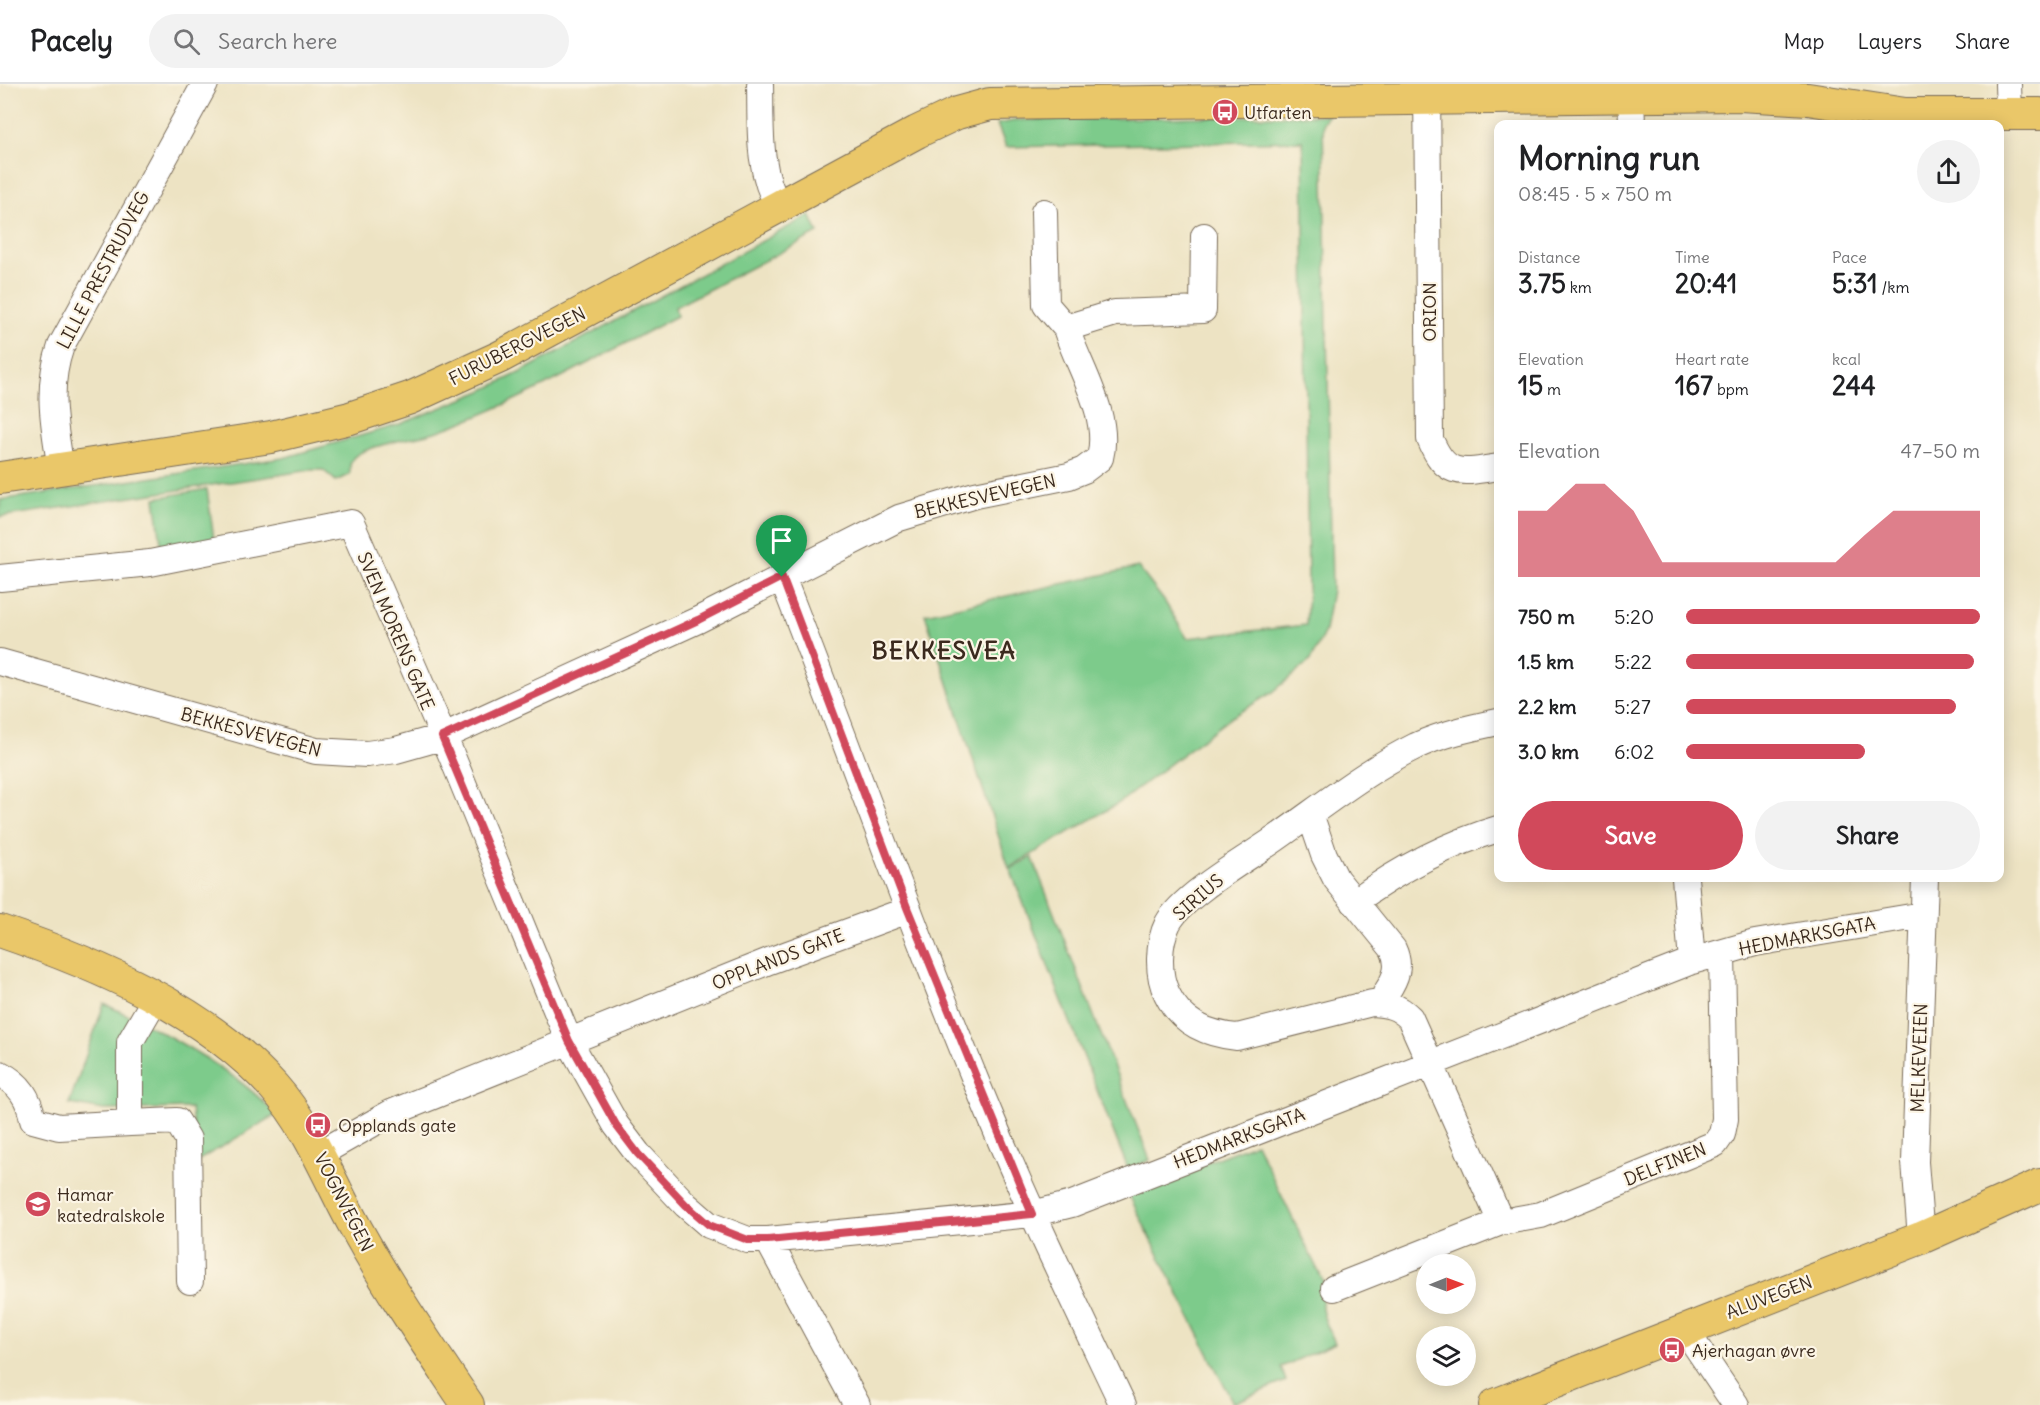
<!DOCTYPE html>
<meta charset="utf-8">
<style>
body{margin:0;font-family:Delius,sans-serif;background:#f2f2f2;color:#202124;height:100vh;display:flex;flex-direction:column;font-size:22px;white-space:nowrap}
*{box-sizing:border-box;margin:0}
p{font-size:20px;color:#757577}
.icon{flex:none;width:33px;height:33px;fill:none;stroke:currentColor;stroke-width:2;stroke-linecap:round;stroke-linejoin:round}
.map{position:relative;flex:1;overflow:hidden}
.side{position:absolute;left:1494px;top:36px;width:510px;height:762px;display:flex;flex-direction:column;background:#fff;border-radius:12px;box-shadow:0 3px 15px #0003}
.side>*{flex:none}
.needle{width:39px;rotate:89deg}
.fabs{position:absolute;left:1416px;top:1170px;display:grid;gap:12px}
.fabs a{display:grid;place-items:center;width:60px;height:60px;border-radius:50%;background:#fff;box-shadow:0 3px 15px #0003;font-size:30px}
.pin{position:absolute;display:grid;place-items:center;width:51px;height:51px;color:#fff;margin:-62px -26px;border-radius:50% 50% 50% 0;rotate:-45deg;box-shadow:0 0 6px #0007}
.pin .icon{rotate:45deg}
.round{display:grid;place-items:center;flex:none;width:63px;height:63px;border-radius:32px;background:#f2f2f2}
.overview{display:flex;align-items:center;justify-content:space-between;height:102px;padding:0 24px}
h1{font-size:33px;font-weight:800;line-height:45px}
.metrics{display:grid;grid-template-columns:repeat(3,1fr);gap:9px;height:102px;padding:6px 24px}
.metrics div{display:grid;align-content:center}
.metrics b{font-size:26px;font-weight:800}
.metrics small{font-size:16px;font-weight:400}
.metrics p{font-size:16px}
.chart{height:168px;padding:12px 24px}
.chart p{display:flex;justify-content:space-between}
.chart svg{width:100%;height:108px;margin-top:6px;fill:#d1495b;opacity:.7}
.primary-button{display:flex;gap:12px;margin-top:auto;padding:12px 24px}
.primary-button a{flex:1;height:69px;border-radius:36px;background:#d1495b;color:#fff;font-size:24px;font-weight:800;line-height:69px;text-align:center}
.primary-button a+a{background:#f2f2f2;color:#202124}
ul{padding:0 24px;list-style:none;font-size:20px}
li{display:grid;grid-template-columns:96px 72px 1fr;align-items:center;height:45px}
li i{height:15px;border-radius:8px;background:#d1495b}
header{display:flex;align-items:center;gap:36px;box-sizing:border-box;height:84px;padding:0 30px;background:#fff;border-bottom:2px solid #e0e0e0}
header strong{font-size:28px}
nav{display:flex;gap:33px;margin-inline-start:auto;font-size:21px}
.search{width:420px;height:54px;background:#f2f2f2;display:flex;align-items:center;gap:15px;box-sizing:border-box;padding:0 21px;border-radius:33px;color:#757577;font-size:22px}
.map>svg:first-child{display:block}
.green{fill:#7dcb8b;stroke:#5c7a54;stroke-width:1.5}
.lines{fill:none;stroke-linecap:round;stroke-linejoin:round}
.minor-casing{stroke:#796b58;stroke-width:28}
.major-casing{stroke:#796b58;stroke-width:34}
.minor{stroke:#fff;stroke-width:26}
.major{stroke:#eac769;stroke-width:32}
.route-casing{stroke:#fff;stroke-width:12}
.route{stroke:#d1495b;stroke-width:8}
.labels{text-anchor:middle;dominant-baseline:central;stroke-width:4.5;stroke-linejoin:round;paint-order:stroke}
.poi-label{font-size:18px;fill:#3b2a1e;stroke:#fcf5e5;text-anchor:start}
.street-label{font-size:18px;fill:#3b2a1e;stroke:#fcf5e5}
.district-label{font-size:24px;font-weight:bold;letter-spacing:1.5px;fill:#3b2a1e;stroke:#fcf5e5}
</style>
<header>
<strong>Pacely</strong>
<div class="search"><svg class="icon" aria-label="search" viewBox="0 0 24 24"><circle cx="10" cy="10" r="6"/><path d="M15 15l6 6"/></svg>Search here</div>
<nav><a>Map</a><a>Layers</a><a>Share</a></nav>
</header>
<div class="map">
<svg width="2040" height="1321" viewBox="0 0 2040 1321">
<rect width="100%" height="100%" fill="#fcf5e5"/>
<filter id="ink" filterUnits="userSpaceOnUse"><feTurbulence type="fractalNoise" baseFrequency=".0167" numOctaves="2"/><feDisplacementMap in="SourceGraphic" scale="12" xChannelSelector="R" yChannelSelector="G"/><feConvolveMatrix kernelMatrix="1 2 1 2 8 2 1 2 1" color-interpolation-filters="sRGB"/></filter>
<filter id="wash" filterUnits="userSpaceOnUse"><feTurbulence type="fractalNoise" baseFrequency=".008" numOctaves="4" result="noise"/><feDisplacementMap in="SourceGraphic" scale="24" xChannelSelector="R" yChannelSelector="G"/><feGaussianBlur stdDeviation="1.35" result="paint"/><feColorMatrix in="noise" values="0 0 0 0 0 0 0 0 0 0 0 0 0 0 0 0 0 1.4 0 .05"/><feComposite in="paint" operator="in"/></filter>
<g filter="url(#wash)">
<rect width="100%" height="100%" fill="#ede3c3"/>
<!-- green -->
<path class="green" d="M1329,31L1323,38L1332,506L1325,547L1310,577L1273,608L1230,634L1119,719L1009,784L925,530L1138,483L1165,518L1187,554L1306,541L1308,506L1303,57L1006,63L997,40L1019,36Z
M810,131L818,149L675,223L677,232C600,272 524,317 441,346C422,353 366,361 354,373C349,378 350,383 350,390L336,397L323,386H311L0,433V416L283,374L398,341L482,307L521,288Z
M207,405L215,463L163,474L155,414Z
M1032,773L1150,1076L1128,1085L1010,785Z
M104,920C156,943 240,988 276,1031L197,1077L191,1024L104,1026L69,1020Z
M1256,1059L1327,1205C1315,1223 1327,1240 1335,1259L1281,1283L1286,1297L1233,1319L1128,1109Z"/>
</g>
<g filter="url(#ink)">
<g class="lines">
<defs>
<path id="minor" d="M760,0C761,42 757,86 779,123
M1427,0L1430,355C1446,394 1461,389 1498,383
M2008,0L2009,30
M1631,13L1632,40
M1044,128L1046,221L1066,244
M61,385C54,341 46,305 61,262L205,0
M782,493C852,671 915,852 989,1029C1030,1128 1077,1224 1123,1321
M0,494L150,479L351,439L451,670L569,957L616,1041L638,1070L686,1121L709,1141L748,1156H768L857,1321
M0,578L316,667L367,670L396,666L442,653L698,536L899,434L975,411L1069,392L1084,386L1100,374C1111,331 1079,285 1066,244L1115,229L1203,226L1204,152
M1498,638C1470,644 1442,650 1416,662C1365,687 1321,723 1275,755C1248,774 1183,811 1168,839C1158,859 1157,890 1167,910C1181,939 1206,950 1237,953L1372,919C1388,920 1398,922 1410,934L1501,1138L1541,1131L1715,1060L1722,1050L1725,1035L1722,869
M1310,730L1324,771L1336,795L1393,865C1401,882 1396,894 1386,909L1389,920
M1685,794L1692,877
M1354,818C1397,787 1447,760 1498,745
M155,915L130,958V1039L177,1037L188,1055L190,1197
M0,990C20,1000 29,1014 33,1036L59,1043L130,1039
M319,1070L391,1029L769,877L908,826
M1921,1154L1915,1078L1925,794
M768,1156L1032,1130L1072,1120L1692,877L1755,859L1923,831
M1334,1204L1501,1138
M1689,1244L1696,1262L1736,1321"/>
<path id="major" d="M0,394L271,353L350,334L410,314L500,273L917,48L957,29L990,20L1740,11L1808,15L1905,30H2040
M0,847C97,880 205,926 274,1003C312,1046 330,1099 358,1148C391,1208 430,1264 468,1321
M1495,1321L1921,1154L2040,1101"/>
</defs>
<!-- minor casing -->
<use href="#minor" class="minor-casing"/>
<!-- major casing -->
<use href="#major" class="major-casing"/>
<!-- minor -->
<use href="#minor" class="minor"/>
<!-- major -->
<use href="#major" class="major"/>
</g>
</g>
<g class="lines" filter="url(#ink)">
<defs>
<path id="route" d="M782,493L908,826L1032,1130L768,1156H748L709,1141L686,1121L638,1070L616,1041L569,957L442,653L698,536Z"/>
</defs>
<!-- route casing -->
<use href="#route" class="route-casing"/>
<!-- route -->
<use href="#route" class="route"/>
</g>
<!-- icons -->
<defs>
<symbol id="bus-disc" viewBox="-11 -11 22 22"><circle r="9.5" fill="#d1495b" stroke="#fcf5e5"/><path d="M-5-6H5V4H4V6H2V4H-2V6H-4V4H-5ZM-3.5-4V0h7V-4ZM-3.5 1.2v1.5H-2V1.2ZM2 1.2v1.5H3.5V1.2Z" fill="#fff"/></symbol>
<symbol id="school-disc" viewBox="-11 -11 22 22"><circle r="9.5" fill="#d1495b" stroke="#fcf5e5"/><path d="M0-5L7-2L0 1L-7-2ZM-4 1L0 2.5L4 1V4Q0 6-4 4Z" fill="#fff"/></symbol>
</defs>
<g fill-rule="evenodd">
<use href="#bus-disc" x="1210" y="13" width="30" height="30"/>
<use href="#bus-disc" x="303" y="1026" width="30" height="30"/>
<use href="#school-disc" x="23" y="1105" width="30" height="30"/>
<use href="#bus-disc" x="1657" y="1251" width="30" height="30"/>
</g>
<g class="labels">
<!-- poi labels -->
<g class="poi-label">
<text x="1244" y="28">Utfarten</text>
<text x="338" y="1041">Opplands gate</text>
<text x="57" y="1110">Hamar<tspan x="57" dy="21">katedralskole</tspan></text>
<text x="1692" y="1266">Ajerhagan øvre</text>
</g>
<!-- street labels -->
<g class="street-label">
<text transform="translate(103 186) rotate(-62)">LILLE PRESTRUDVEG</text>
<text transform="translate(1429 228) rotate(-90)">ORION</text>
<text transform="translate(517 262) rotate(-27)">FURUBERGVEGEN</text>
<text transform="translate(985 412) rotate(-13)">BEKKESVEVEGEN</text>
<text transform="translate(396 547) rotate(67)">SVEN MORENS GATE</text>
<text transform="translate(251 648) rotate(15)">BEKKESVEVEGEN</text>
<text transform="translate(1198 813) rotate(-41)">SIRIUS</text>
<text transform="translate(1807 852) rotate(-11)">HEDMARKSGATA</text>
<text transform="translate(778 875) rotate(-21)">OPPLANDS GATE</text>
<text transform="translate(1919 974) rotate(-88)">MELKEVEIEN</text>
<text transform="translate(1239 1054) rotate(-21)">HEDMARKSGATA</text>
<text transform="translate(1665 1080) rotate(-22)">DELFINEN</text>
<text transform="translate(344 1118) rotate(63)">VOGNVEGEN</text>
<text transform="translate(1769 1213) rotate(-21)">ALUVEGEN</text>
</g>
<!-- district labels -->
<g class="district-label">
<text x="944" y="566">BEKKESVEA</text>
</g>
</g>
</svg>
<div class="fabs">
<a><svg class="needle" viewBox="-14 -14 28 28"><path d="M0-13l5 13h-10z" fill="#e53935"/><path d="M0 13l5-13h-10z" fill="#757577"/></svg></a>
<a><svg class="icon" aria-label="layers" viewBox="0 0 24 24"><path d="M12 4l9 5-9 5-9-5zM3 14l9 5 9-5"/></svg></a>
</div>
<div class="pin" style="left:782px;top:493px;background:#1e9e55"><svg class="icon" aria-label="arrive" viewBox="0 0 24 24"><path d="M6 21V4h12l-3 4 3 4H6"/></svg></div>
<section class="side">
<div class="overview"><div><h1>Morning run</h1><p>08:45 · 5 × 750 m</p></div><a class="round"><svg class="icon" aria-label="share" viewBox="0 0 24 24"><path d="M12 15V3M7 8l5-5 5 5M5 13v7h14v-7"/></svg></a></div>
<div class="metrics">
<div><p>Distance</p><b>3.75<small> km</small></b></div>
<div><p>Time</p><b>20:41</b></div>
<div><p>Pace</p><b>5:31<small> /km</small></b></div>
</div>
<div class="metrics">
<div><p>Elevation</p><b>15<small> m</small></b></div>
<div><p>Heart rate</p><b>167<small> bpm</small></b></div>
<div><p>kcal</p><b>244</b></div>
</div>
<div class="chart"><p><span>Elevation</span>47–50 m</p>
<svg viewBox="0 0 160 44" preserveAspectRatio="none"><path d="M0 44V17L10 17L20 6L30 6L40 17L50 38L60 38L70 38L80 38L90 38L100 38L110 38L120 27L130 17L140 17L150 17L160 17V44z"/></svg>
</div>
<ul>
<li><b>750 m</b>5:20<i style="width:100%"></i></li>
<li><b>1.5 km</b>5:22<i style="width:98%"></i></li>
<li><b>2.2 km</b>5:27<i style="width:92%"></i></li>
<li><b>3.0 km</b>6:02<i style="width:61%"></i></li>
</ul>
<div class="primary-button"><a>Save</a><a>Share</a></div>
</section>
</div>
